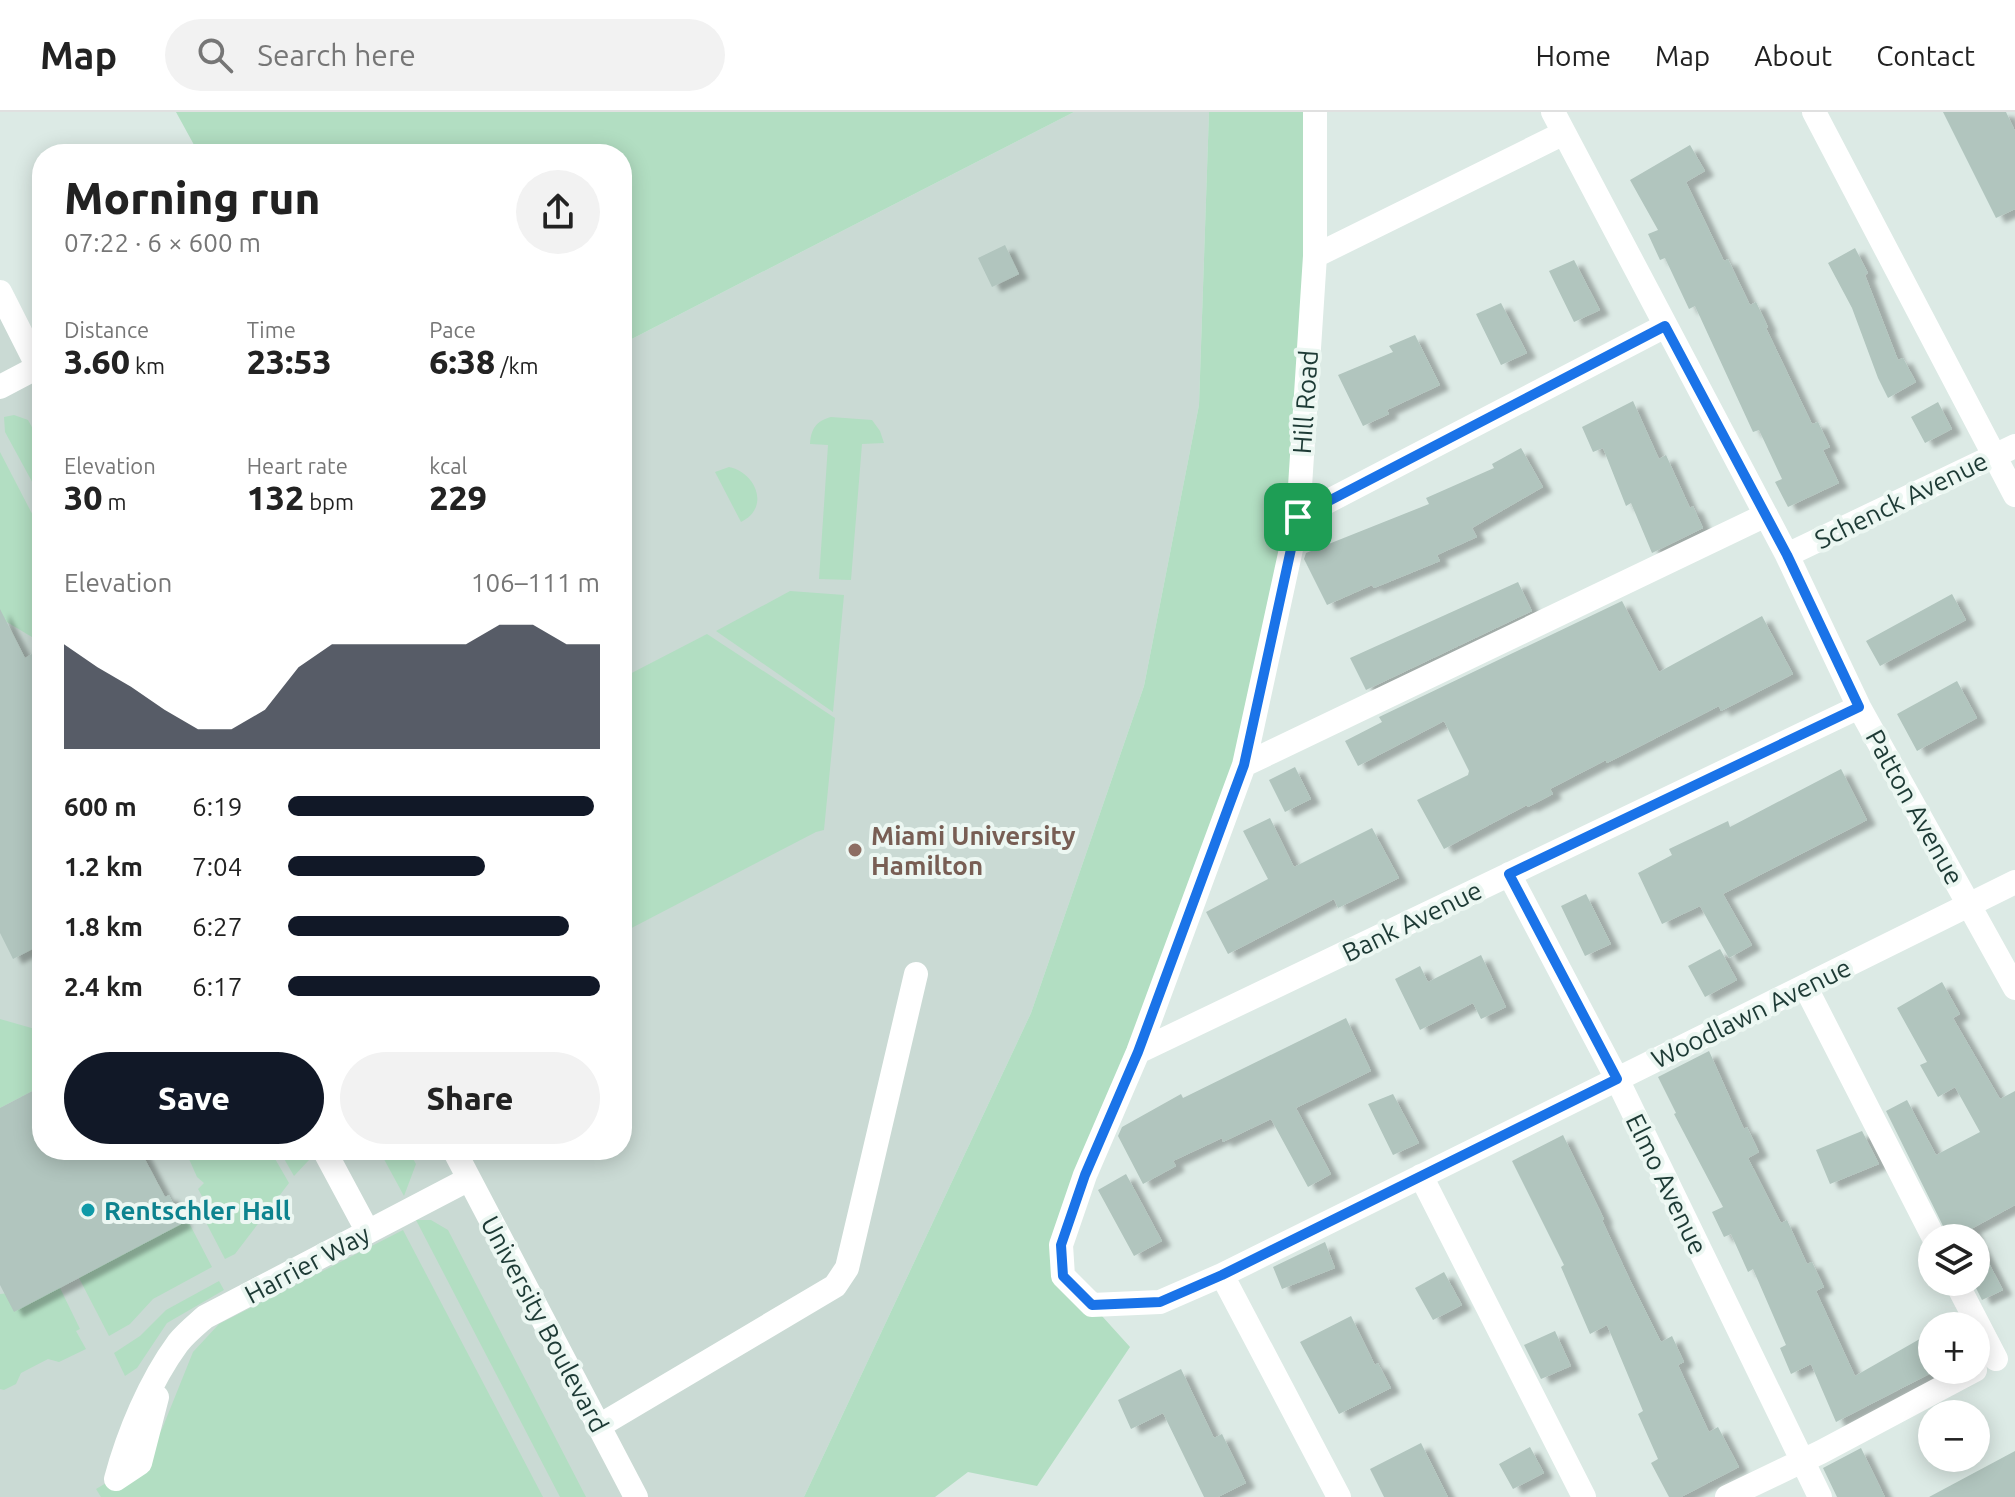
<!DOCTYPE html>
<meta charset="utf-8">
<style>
body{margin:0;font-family:Ubuntu,sans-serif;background:#f2f2f2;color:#222;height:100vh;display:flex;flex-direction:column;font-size:30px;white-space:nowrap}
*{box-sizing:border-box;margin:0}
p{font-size:26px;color:#767676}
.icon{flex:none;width:44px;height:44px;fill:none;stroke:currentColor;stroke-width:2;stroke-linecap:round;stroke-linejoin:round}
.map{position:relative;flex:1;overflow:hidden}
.sheet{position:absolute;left:32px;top:32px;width:600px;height:1016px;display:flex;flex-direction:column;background:#fff;border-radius:32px;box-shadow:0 4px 20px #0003}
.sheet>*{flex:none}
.buttons{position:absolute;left:1918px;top:1112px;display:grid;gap:16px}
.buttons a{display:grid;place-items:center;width:72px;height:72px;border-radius:50%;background:#fff;box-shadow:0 4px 20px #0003;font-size:40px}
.pin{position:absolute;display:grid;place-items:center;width:68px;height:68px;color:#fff;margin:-34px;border-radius:16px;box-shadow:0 4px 12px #0006}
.round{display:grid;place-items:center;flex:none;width:84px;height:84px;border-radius:42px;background:#f2f2f2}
.summary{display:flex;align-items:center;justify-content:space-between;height:136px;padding:0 32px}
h1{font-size:44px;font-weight:800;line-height:60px}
.stats{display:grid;grid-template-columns:repeat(3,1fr);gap:12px;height:136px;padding:8px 32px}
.stats div{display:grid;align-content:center}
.stats b{font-size:34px;font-weight:800}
.stats small{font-size:22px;font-weight:400}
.stats p{font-size:22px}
.chart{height:224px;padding:16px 32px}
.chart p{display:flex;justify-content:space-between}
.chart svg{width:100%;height:144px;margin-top:8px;fill:#111827;opacity:.7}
.cta{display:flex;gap:16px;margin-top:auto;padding:16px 32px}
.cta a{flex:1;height:92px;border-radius:48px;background:#111827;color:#fff;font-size:32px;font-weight:800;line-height:92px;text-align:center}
.cta a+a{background:#f2f2f2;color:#222}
ul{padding:0 32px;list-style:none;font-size:26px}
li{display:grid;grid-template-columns:128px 96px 1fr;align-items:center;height:60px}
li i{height:20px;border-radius:10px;background:#111827}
header{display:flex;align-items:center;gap:48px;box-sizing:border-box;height:112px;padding:0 40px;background:#fff;border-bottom:2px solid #e0e0e0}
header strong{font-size:38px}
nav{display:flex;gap:44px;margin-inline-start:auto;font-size:28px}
.search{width:560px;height:72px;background:#f2f2f2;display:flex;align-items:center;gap:20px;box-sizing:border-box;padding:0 28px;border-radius:44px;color:#767676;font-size:30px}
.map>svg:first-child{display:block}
.built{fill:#cadad4}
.green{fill:#b2dec2}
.building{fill:#b1c5be;filter:url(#shadow)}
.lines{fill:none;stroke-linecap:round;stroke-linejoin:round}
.minor{stroke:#fff;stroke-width:24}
.route-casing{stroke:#fff;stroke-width:16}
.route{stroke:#1a73e8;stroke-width:10}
.education-dot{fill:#8d6e63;stroke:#ecf7f2;stroke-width:3}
.culture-dot{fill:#0f9aa8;stroke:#ecf7f2;stroke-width:3}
.labels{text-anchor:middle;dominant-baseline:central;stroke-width:8;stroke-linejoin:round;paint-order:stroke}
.street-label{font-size:26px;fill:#1d3a35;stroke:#ecf7f2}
.education-label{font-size:26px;font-weight:bold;fill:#785e54;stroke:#ecf7f2;text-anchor:start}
.culture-label{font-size:26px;font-weight:bold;fill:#0d838f;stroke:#ecf7f2;text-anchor:start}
</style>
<header>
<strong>Map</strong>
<div class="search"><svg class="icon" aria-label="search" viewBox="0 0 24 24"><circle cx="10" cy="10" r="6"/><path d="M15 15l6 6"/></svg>Search here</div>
<nav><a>Home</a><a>Map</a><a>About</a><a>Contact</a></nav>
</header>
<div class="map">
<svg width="2015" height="1385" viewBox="0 0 2015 1385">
<defs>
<filter id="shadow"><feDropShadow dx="9" dy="5" stdDeviation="2" flood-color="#0004"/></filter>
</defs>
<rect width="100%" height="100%" fill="#dceae5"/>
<!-- built -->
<path class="built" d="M1074,0H1209L1199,293L1144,574L1031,901L804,1385H0V180L42,263V1038H622V232Z"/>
<!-- green -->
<path class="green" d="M176,0H1074L622,232V42H199Z
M1209,0H1315L1298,405L1244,653L1061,1133L1092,1193L1130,1235L1037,1374L968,1360L935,1385H804L1031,901L1144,574L1199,293Z
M14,303L28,308L42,333V388L5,320L4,305Z
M831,305L872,308L880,319L884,331L862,332L851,468L819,467L828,333L810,332C811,317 816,309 831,305Z
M0,340L42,421V531L0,506Z
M729,355C757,361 770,396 741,410L715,360Z
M790,479L844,483L833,600L716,519Z
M707,522L835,606L824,718L816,720L622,821V566Z
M0,907L42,919V974L0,996Z
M185,1038H270L289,1071L235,1142L225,1147L197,1093L204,1088L198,1077L204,1071L197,1065Z
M279,1038H304L309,1048L294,1064Z
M379,1038H408L416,1052L404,1084Z
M187,1107L212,1155L153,1187L130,1212L109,1224L79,1166Z
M416,1108H431L448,1118L586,1385H560Z
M403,1118L543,1385H101L96,1377L140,1351L162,1317L193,1240L219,1212Z
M219,1169L224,1178L167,1211L137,1256L125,1264L114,1241L140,1224L166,1198Z
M60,1176L80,1217L76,1219L86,1237L59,1250L48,1247L21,1261L16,1272L4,1278L0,1277V1182Z"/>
<!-- building -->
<path class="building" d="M1943,0H2006L2015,19V97L1996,106Z
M1690,33L1705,59L1686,70L1724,149L1728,147L1750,193L1756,190L1768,215L1766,216L1812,312L1818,310L1830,335L1823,338L1839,371L1788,395L1775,370L1782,367L1759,318L1753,320L1695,194L1689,197L1665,146L1660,148L1648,122L1658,118L1630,68Z
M1005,133L1019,162L992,175L978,146Z
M1855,136L1868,161L1865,163L1898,248L1903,246L1916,270L1888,286L1878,266L1852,196L1828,151Z
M1574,148L1600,198L1574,210L1549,159Z
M1501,191L1527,241L1501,253L1476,202Z
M1415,223L1440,273L1387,298L1389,302L1363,314L1338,263L1393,240L1389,234Z
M1633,289L1659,347L1666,343L1690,396L1693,394L1703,416L1652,441L1631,391L1626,394L1603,336L1593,340L1582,315Z
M1938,290L1952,317L1925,331L1911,305Z
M1521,336L1543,375L1472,416L1477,425L1437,443L1440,449L1374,476L1372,473L1327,493L1304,447L1306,441L1429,392L1426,386L1494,356L1492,352Z
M1518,470L1532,499L1366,578L1350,546Z
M1952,482L1966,508L1880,554L1866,529Z
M1622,489L1659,560L1762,504L1793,562L1721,599L1719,594L1607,651L1606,648L1550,677L1553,682L1528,695L1527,693L1444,737L1417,688L1468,663L1469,659L1444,609L1358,654L1345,629L1382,610L1379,605Z
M0,497L25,546L32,542L42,563V832L13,847L0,821Z
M1957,569L1977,606L1917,639L1897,602Z
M1295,655L1311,687L1285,700L1269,668Z
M1841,657L1867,708L1723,782L1752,833L1729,846L1700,794L1662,812L1638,761L1672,743L1669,737L1728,709L1730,715Z
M1270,706L1294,755L1372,716L1399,766L1338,796L1334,787L1228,842L1206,800L1268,767L1243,719Z
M1586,782L1611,832L1585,844L1561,794Z
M1720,837L1737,868L1705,885L1688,854Z
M1481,843L1506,895L1481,907L1473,891L1420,918L1395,867L1420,854L1428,870Z
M1942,870L1960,902L1953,906L2000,987L2015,979V1093L1971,1117L2003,1178L1982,1188L1973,1170H1976V1126H1949L1886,999L1907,988L1936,1043L1980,1020L1955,975L1938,985L1920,953L1927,950L1897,896Z
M1346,906L1371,959L1296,996L1331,1062L1308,1075L1271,1007L1223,1030L1222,1026L1173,1049L1176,1054L1143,1072L1118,1024L1122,1015L1181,982L1183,986Z
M1709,939L1744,1017L1747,1015L1759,1040L1748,1046L1781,1111L1787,1108L1807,1152L1812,1150L1824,1175L1816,1179L1855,1264L1932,1220V1258H1937L1836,1310L1811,1252L1791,1262L1780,1236L1786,1233L1753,1157L1748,1160L1731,1122L1724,1125L1712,1100L1723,1095L1674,1002L1676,1001L1658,965Z
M42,974V1038H140L165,1085L169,1083L183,1111L14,1200L0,1173V996Z
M1393,982L1419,1031L1393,1043L1368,992Z
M1862,1019L1879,1052L1830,1072L1816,1038Z
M1563,1023L1604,1107L1602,1108L1631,1170L1661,1230L1672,1224L1684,1250L1678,1253L1709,1320L1718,1315L1739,1355L1681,1385H1669L1651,1351L1658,1347L1638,1302L1643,1299L1607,1213L1590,1222L1561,1155L1564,1153L1512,1049Z
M1126,1062L1162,1129L1134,1144L1098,1078Z
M1325,1130L1335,1156L1282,1177L1273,1155Z
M1444,1160L1462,1193L1433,1208L1415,1176Z
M1351,1204L1375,1253L1378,1251L1391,1276L1339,1302L1300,1230Z
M1555,1219L1571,1254L1541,1267L1524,1233Z
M1181,1257L1214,1326L1222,1322L1246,1371L1218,1385H1204L1163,1301L1131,1317L1118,1288Z
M1421,1331L1448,1385H1384L1370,1357Z
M1530,1335L1544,1361L1513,1377L1499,1352Z
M1861,1336L1885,1385H1837L1823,1356Z
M2015,1339V1385H1929Z"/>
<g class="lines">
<!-- minor -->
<path class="minor" d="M1315,0V144L1298,405L1244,653L1138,940L1085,1063L1061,1133L1063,1164L1092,1193L1160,1190L1222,1163L2015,770
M1553,0L1787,443L1859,595L2015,876
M1814,0L2015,383
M1315,144L1564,21
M0,180L42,263
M0,275L38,255
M1298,405L1665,214
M1787,443L2015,334
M1244,653L1766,403
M1509,762L1617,967L1820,1385
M1805,874L1934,1126
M1138,940L1859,595
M324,1038L368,1120
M454,1038L636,1385
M1421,1064L1584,1385
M1222,1163L1339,1385
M1956,1170L1996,1247
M599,1314L835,1174L847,1156L916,862
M116,1367C128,1322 150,1269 178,1231C186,1221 196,1213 205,1205L469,1067
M116,1367L140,1351L157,1285
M1727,1385L1821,1340L1975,1258"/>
</g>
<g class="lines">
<defs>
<path id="route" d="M1665,214L1787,443L1859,595L1509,762L1617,967L1222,1163L1160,1190L1092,1193L1063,1164L1061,1133L1085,1063L1138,940L1244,653L1298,405Z"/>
</defs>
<!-- route casing -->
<use href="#route" class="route-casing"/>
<!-- route -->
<use href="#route" class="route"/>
</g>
<!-- markers -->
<circle class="education-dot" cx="855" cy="738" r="8"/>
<circle class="culture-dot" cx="88" cy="1098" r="8"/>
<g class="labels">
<!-- street labels -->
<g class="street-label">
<text transform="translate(1305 290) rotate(-86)">Hill Road</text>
<text transform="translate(1901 388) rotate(-26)">Schenck Avenue</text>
<text transform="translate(1915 695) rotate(61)">Patton Avenue</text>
<text transform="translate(1412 809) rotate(-26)">Bank Avenue</text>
<text transform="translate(1751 901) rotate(-26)">Woodlawn Avenue</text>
<text transform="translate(1667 1072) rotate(64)">Elmo Avenue</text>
<text transform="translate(307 1152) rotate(-28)">Harrier Way</text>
<text transform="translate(545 1212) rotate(62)">University Boulevard</text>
</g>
<!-- education labels -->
<g class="education-label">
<text x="871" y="723">Miami University<tspan x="871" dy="30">Hamilton</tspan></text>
</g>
<!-- culture labels -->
<g class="culture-label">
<text x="104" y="1098">Rentschler Hall</text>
</g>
</g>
</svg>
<div class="buttons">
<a><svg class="icon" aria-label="layers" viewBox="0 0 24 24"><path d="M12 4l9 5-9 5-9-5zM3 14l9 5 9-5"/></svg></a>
<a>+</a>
<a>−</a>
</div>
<div class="pin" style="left:1298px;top:405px;background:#1e9e55"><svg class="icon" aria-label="arrive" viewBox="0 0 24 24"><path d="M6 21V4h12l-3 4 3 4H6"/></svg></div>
<section class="sheet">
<div class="summary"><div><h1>Morning run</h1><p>07:22 · 6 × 600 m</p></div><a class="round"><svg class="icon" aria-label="share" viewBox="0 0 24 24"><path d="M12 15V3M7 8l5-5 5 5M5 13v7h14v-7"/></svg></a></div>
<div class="stats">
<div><p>Distance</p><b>3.60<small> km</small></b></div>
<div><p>Time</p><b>23:53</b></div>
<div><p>Pace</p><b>6:38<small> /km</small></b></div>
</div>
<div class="stats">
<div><p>Elevation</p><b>30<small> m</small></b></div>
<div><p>Heart rate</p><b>132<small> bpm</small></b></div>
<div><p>kcal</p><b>229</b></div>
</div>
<div class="chart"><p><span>Elevation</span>106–111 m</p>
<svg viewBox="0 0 160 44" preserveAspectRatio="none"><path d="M0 44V12L10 19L20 25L30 32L40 38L50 38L60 32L70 19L80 12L90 12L100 12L110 12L120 12L130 6L140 6L150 12L160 12V44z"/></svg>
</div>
<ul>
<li><b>600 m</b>6:19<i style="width:98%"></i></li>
<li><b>1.2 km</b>7:04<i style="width:63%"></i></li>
<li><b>1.8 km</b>6:27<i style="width:90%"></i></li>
<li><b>2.4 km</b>6:17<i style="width:100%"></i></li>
</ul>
<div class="cta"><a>Save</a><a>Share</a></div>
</section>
</div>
